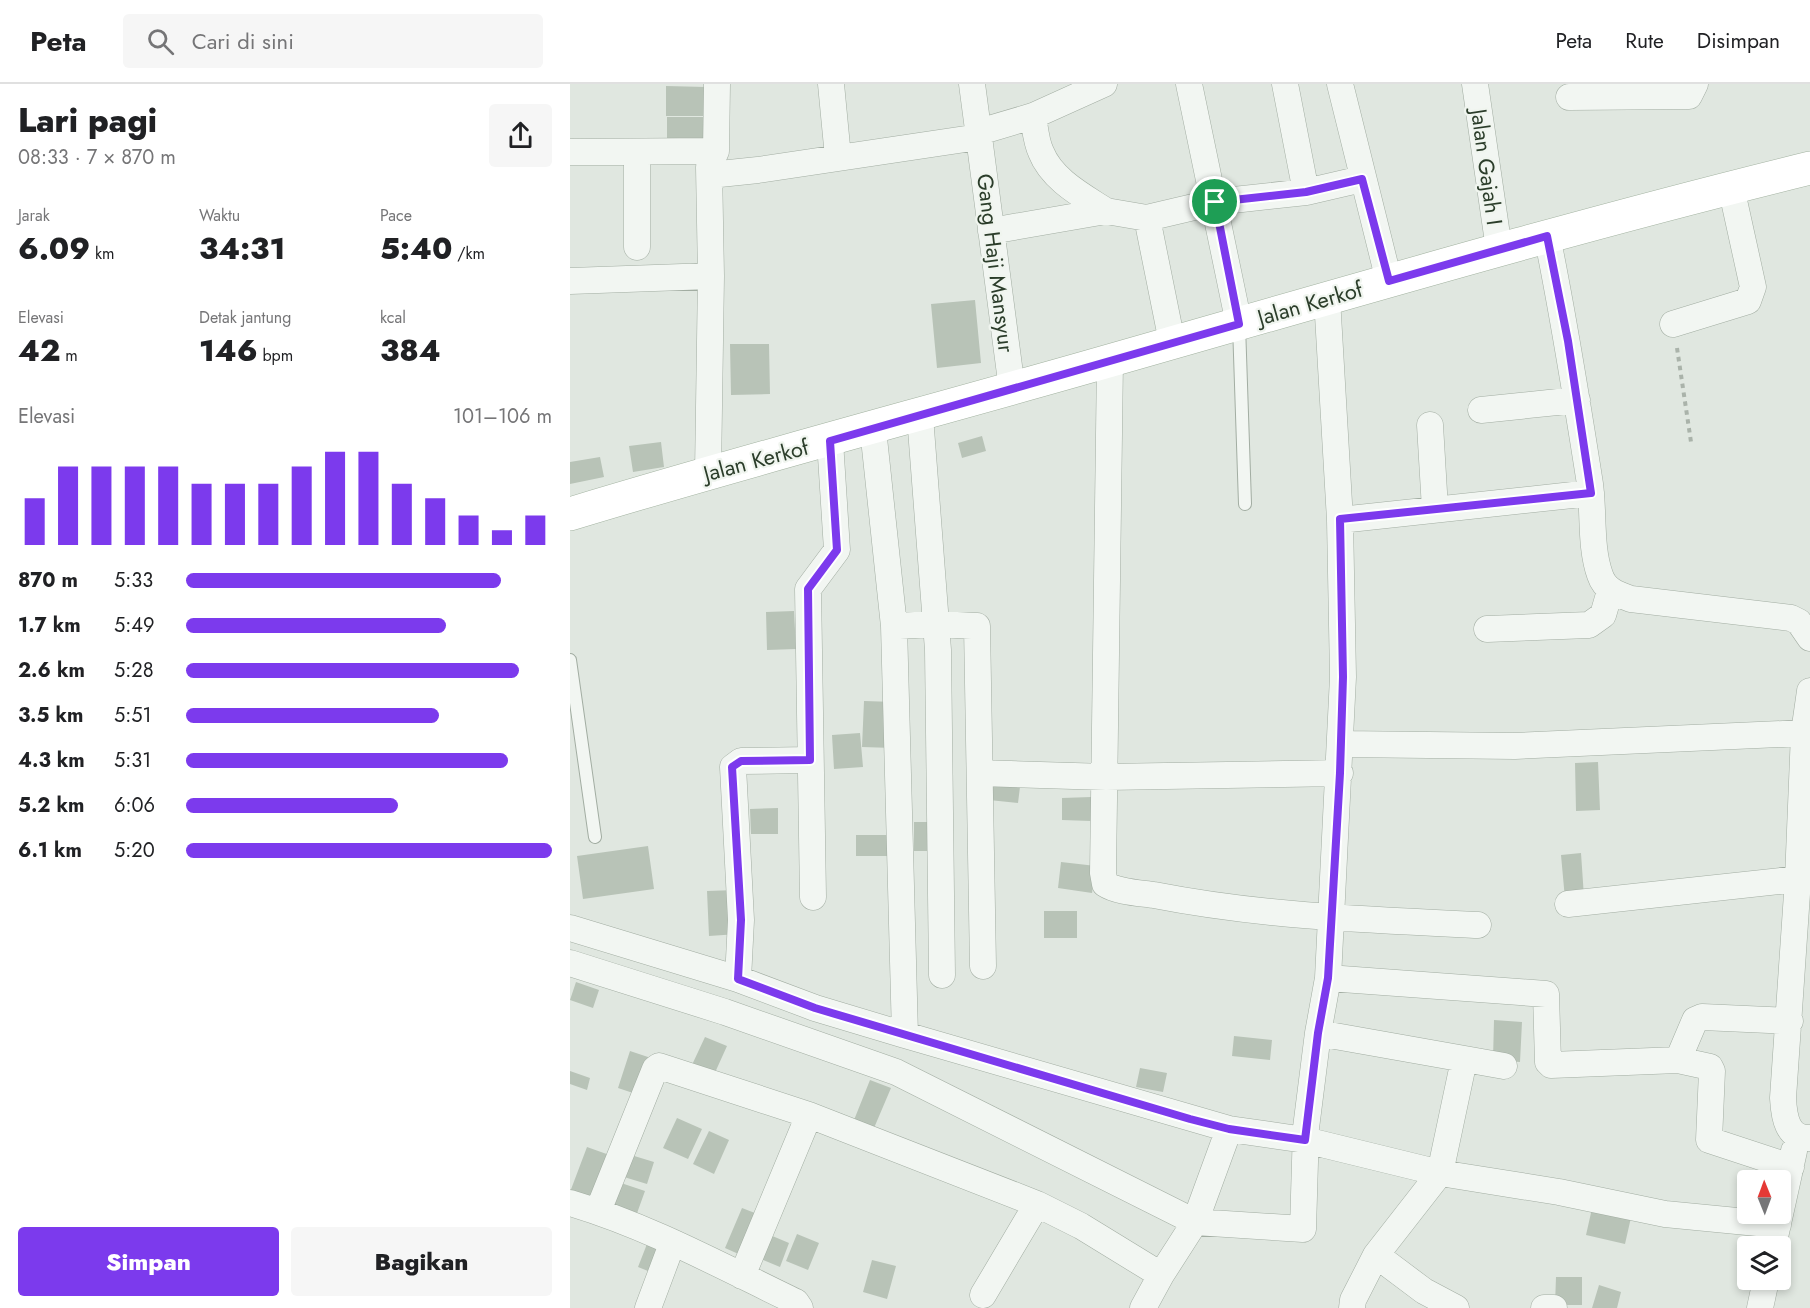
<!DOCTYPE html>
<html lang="id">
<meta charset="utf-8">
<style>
body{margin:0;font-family:Jost,sans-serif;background:#f6f6f6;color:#202124;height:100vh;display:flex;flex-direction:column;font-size:22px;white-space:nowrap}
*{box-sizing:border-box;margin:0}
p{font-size:20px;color:#757577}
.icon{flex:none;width:33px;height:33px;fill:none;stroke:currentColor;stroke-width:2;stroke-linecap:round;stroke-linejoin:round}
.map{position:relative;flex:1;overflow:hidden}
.side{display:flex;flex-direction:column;background:#fff;width:570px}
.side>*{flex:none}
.needle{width:39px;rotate:359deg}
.fabs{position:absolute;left:1167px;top:1086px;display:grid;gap:12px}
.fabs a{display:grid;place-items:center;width:54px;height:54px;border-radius:6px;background:#fff;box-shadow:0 3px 9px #0003;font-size:30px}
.pin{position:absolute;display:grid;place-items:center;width:51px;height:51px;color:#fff;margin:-26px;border:3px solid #fff;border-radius:50%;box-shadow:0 2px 6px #0007}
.round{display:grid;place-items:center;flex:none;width:63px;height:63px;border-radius:6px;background:#f6f6f6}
.overview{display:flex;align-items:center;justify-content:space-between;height:102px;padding:0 18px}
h1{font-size:33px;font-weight:800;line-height:45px}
.figures{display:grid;grid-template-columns:repeat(3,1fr);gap:9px;height:102px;padding:6px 18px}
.figures div{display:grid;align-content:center}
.figures b{font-size:30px;font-weight:800}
.figures small{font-size:16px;font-weight:400}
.figures p{font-size:16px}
.chart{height:168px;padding:12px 18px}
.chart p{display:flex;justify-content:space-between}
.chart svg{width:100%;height:108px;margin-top:6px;stroke:#7c3aed;stroke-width:6}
.cta{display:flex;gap:12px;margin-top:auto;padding:12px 18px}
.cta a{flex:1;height:69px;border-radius:6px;background:#7c3aed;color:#fff;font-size:24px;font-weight:800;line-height:69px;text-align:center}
.cta a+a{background:#f6f6f6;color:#202124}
ul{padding:0 18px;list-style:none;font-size:20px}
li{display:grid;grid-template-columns:96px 72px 1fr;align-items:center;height:45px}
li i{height:15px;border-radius:8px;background:#7c3aed}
header{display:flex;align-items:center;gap:36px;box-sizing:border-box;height:84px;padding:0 30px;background:#fff;border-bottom:2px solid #e0e0e0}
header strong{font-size:28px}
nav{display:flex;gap:33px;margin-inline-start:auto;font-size:21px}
.search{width:420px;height:54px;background:#f6f6f6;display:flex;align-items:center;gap:15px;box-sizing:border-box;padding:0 21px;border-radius:6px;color:#757577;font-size:22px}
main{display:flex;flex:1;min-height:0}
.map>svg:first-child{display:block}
.building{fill:#b8c3b7}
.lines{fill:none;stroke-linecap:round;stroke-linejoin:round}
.service-casing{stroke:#a2ada2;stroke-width:14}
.minor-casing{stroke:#a2ada2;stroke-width:27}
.primary-casing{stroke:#a2b2a0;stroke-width:34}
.path{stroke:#aab3aa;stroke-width:4;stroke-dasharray:4.5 4.5;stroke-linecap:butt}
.service{stroke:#f2f6f2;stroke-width:12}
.minor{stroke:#f2f6f2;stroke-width:26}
.primary{stroke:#fff;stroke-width:33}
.route-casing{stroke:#fff;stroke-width:12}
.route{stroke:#7c3aed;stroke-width:8}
.labels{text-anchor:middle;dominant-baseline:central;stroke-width:4.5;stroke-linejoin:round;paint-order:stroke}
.street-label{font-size:22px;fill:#2b3d2a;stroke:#f0f5ef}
</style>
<header>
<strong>Peta</strong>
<div class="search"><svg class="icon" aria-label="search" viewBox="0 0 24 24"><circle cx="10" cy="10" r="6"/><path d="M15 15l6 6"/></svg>Cari di sini</div>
<nav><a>Peta</a><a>Rute</a><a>Disimpan</a></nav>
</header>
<main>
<section class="side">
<div class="overview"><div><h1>Lari pagi</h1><p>08:33 · 7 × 870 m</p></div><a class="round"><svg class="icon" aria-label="share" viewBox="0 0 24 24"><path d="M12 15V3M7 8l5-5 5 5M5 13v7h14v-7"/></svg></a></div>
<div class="figures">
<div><p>Jarak</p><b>6.09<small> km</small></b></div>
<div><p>Waktu</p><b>34:31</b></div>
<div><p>Pace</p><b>5:40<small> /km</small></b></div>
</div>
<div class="figures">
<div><p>Elevasi</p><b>42<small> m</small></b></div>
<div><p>Detak jantung</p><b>146<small> bpm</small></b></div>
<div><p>kcal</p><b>384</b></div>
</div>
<div class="chart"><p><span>Elevasi</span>101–106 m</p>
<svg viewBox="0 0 160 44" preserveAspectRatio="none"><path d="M5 44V25M15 44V12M25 44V12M35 44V12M45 44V12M55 44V19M65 44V19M75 44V19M85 44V12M95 44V6M105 44V6M115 44V19M125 44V25M135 44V32M145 44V38M155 44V32"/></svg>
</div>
<ul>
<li><b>870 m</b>5:33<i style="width:86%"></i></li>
<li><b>1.7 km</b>5:49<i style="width:71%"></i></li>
<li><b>2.6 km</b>5:28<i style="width:91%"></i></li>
<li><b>3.5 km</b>5:51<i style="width:69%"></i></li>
<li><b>4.3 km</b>5:31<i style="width:88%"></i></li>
<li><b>5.2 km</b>6:06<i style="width:58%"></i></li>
<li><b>6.1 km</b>5:20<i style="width:100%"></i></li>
</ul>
<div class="cta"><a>Simpan</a><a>Bagikan</a></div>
</section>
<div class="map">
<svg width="1240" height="1224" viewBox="0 0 1240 1224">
<rect width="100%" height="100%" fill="#e0e7e0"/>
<!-- building -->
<path class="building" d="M96,2L136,3V32H96Z
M97,33H137V62H97Z
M405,216L411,279L367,284L361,220Z
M160,260H199L200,310L161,311Z
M412,352L416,367L392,374L388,359Z
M91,358L94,383L63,388L59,362Z
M30,373L34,393L0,400V378Z
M224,527L226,565L197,566L196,528Z
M294,617L325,618L323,664L292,663Z
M290,649L293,683L264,685L262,651Z
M1028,678L1030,726L1006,727L1005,679Z
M423,691L451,695L448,719L419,716Z
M521,713V737L492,736V714Z
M208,724V750H181L180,725Z
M344,738H363L364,767H344Z
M286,751H321V772H286Z
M78,762L84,805L13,815L7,772Z
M1011,769L1014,813L995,815L991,771Z
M491,778L526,782L522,809L488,804Z
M166,806L168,850L139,852L137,807Z
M474,827H507V854H474Z
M6,898L29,906L23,924L0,916Z
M924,936L952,938L950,978L923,976Z
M664,952L702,956L700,976L662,972Z
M135,953L157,962L143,993L121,983Z
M60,967L84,975L72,1012L48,1004Z
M570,984L597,989L593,1008L566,1003Z
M0,987L20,994L17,1006L0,1000Z
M300,996L321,1004L304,1044L284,1036Z
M107,1034L132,1045L118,1075L93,1064Z
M139,1047L159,1056L144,1090L123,1080Z
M17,1063L45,1073L28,1119L0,1108Z
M61,1071L84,1078L77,1100L54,1093Z
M48,1098L75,1107L66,1132L40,1123Z
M1023,1120L1062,1129L1055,1160L1016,1151Z
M172,1124L190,1131L173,1172L155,1164Z
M227,1150L249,1159L238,1186L216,1177Z
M200,1151L219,1159L210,1183L191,1175Z
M77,1160L97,1168L88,1191L68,1183Z
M302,1176L326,1182L317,1215L293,1208Z
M986,1193H1012V1221H985Z
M1029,1201L1051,1208L1047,1224H1022Z"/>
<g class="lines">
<defs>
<path id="service" d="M669,241L675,420
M0,576L25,753"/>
<path id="minor" d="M261,0L268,73
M619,0L669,240
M715,0L736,108L792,95
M770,0L819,197
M905,0L929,165
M999,13L1119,12L1125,0
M463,32C465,43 466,58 471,68C482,96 513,112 536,127
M409,48L463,32L534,0
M409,53L442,305
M0,68L146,67
M140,91L188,86L409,53L402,0
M577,134L602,258
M421,147L536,127L577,134L645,118L736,108
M977,152C994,234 1007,317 1020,400C1024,429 1020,463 1030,491C1035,506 1047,510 1061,515L1221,534L1229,538L1240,554
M67,163V68
M0,197L141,192
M1103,240L1178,217L1183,203L1161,103
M540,277L533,789L535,800C547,808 570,809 584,811C691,832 799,836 908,841
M911,326L1007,316
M350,332L368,566L372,891
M860,341L865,425
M138,388L141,192L139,83L146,67L147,0
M770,436L1021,409
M324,542L366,540L407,542L413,882
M917,545L1019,541L1033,531L1040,507
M1240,607L1234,649L1228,795L1213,1014C1214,1033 1217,1055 1240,1054
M771,660L945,662L1234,649
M410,689L536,693L770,689
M243,813L238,505L267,466L260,357
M998,820L1228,795
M0,844L168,895L245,924L335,951L324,542L303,345
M0,879L155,928L326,988L625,1138L733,1145L736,1044L748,949L758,894L773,593L770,436L757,214
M758,894L976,910L978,978L981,981L1108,976L1125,936L1132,933L1220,937
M168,895L171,836L163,683L171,677L240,676
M748,949L934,982
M335,951L659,1045
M1108,976L1140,983L1142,987L1139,1056L1221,1083
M0,1119C78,1142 153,1183 226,1218L230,1224
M28,1127L85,985L89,982L239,1031L467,1120L511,1142L591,1191
M1203,1162L1224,1067
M806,1171L854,1207L886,1224
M172,1192L239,1031
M413,1211L467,1120
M78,1224L102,1160
M573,1224L591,1191L625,1138L659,1045L735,1056L870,1089L989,1108L1095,1130L1208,1141
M782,1224L783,1216L806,1171L870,1089L894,976
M974,1224H984
M1190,1224L1196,1196"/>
<path id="primary" d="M0,430C177,376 357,329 535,278C770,211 1003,142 1240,84"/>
</defs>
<!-- service casing -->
<use href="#service" class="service-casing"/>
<!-- minor casing -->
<use href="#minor" class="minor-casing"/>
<!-- primary casing -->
<use href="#primary" class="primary-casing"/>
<!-- path -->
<path class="path" d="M1107,264L1121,358"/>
<!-- service -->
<use href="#service" class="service"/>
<!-- minor -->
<use href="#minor" class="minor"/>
<!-- primary -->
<use href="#primary" class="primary"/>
</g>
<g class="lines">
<defs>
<path id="route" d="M792,95L819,197L977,152L998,257L1021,409L770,435L773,593L770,689L758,894L748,949L735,1056L659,1045L620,1035L245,924L168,895L171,836L162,683L171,677L240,676L238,505L267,466L260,357L669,240L645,118L736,108Z"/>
</defs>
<!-- route casing -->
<use href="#route" class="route-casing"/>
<!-- route -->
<use href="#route" class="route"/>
</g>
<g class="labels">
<!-- street labels -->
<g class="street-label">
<text transform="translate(917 83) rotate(82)">Jalan Gajah I</text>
<text transform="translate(426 179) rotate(83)">Gang Haji Mansyur</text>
<text transform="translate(740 219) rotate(-16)">Jalan Kerkof</text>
<text transform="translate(186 376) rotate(-15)">Jalan Kerkof</text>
</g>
</g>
</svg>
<div class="fabs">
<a><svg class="needle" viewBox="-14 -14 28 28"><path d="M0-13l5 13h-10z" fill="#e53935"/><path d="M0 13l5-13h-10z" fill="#757577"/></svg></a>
<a><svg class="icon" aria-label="layers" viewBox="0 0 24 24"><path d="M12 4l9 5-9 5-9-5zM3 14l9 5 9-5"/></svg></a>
</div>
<div class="pin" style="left:645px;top:118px;background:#1e9e55"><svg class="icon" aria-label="arrive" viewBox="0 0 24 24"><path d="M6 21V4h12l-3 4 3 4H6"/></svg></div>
</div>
</main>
